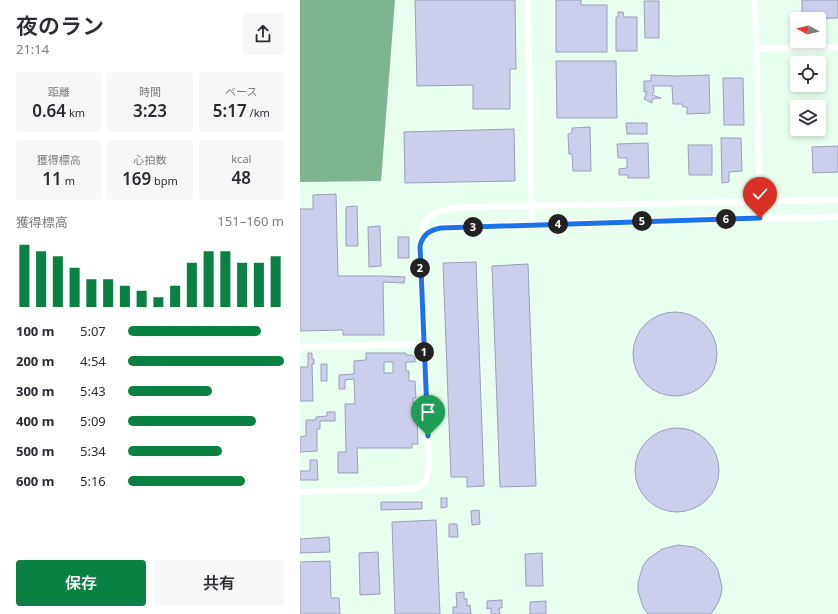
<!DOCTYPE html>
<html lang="ja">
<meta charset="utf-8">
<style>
body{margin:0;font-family:"Noto Sans","Noto Sans JP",sans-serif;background:#f7f7f7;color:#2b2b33;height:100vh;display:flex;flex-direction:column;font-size:15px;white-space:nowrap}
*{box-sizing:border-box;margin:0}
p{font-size:13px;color:#7c7c81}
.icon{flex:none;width:22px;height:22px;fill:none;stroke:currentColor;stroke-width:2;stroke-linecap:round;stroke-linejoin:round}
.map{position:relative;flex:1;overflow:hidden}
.side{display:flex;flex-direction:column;background:#fff;width:300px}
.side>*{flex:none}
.needle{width:26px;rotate:277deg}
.controls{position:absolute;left:490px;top:12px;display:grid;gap:8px}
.controls a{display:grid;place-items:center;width:36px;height:36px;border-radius:4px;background:#fff;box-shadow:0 2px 6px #0003;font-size:20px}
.pin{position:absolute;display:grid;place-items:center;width:34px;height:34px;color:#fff;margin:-41px -17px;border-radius:50% 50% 50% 0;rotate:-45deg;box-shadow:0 0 4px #0007}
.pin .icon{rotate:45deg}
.km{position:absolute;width:20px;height:20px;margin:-10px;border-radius:50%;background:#222;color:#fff;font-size:11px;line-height:20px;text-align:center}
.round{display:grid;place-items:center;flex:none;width:42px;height:42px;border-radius:4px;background:#f7f7f7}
.headline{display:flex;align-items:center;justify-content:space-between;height:68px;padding:0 16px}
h1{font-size:22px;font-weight:600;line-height:30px}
.figures{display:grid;grid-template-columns:repeat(3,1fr);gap:6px;height:68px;padding:4px 16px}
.figures div{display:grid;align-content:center;border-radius:4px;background:#f7f7f7;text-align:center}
.figures b{font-size:17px;font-weight:600}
.figures small{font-size:11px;font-weight:400}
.figures p{font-size:11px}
.chart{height:112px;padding:8px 16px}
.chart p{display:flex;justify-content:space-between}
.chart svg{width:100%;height:72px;margin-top:4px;stroke:#0b8043;stroke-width:6}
.cta{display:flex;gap:8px;margin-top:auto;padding:8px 16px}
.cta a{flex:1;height:46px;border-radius:4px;background:#0b8043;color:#fff;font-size:16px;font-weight:600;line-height:46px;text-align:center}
.cta a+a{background:#f7f7f7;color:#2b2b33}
ul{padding:0 16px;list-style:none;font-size:13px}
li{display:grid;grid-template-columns:64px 48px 1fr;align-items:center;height:30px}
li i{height:10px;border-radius:5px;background:#0b8043}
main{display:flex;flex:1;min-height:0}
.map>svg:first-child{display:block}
.water{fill:#7eb591}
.building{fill:#cbcfeb;stroke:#9b9eb9;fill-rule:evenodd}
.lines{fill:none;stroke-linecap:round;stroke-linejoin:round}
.minor{stroke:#fff;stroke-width:6}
.route-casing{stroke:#fff;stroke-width:8}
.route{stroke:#1a73e8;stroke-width:5}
</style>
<main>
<section class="side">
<div class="headline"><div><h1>夜のラン</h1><p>21:14</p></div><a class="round"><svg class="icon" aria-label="share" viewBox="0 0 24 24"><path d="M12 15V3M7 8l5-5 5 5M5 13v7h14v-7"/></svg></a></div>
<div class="figures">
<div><p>距離</p><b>0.64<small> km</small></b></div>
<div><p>時間</p><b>3:23</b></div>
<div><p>ペース</p><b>5:17<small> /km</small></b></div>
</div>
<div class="figures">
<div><p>獲得標高</p><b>11<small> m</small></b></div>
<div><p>心拍数</p><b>169<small> bpm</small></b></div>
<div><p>kcal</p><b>48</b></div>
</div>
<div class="chart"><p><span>獲得標高</span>151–160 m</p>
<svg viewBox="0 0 160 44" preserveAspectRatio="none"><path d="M5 44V6M15 44V10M25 44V13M35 44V20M45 44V27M55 44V27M65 44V31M75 44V34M85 44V38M95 44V31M105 44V17M115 44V10M125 44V10M135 44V17M145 44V17M155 44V13"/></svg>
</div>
<ul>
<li><b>100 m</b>5:07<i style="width:85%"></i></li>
<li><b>200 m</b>4:54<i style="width:100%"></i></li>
<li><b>300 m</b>5:43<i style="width:54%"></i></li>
<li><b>400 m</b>5:09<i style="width:82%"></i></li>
<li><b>500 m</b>5:34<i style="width:60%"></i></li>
<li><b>600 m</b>5:16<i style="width:75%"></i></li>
</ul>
<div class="cta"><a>保存</a><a>共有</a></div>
</section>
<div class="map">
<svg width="538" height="614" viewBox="0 0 538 614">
<rect width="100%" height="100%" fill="#e8ffef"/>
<!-- water -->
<path class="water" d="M0,0H95L81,181L0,182Z"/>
<!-- building -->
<path class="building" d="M115,0H215L216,69H210V109H173V85L117,86Z
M256,0H281V5H307V52H256Z
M502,0H538V18L502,19Z
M344,1H359V38H345Z
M318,12H323L324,17H337V51H316V17H318Z
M256,61H316L317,118H257Z
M351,75L377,76L409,75L410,113L387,114V107H383L382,104H373L372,86H353L354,91L352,95L361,98L352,99V103L344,99L347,91L344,92V81H351Z
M423,78H443L444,125H424Z
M326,123H347V134H327Z
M290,127L291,171H273L272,154H269L268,134L272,133V128Z
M214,129L215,181L105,183L104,132Z
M421,138H441L442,171L429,172V182L422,183Z
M348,143L349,178H328V175H319V169L327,168V158H318L317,144Z
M388,145H412V175H389Z
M538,146V172L513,173L512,147Z
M36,194L38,276H83L105,277L104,283L83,282L84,335H43V330L0,331V209H13V195Z
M57,206L58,246H46V207Z
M80,226L81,266L69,267L68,227Z
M98,237H109V258H98Z
M176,262L184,486L167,487V477H151L143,263Z
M228,264L236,486L200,487L192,266Z
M333 354a42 42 0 1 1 84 0a42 42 0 1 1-84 0Z
M8,353H12V359H14V364H12L13,401H0V367H8Z
M66,353H106V355H112L115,358V362H106V371H109V381H115L116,398H113L114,415H117L118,444H112V448H57L58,473H38V452H46L45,404H55L54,379L45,380V389H39V375L54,374V361L66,360ZM84,362H93V373H84Z
M21,364H27V381H21Z
M27,412H35V421H20V429H17V451L0,452V437L6,436V420H16V417L27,416Z
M335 470a42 42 0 1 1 84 0a42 42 0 1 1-84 0Z
M10,460H17L18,480H0V471H10Z
M141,498H147V507L141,508Z
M81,502H122V509L81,510Z
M179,510L180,524L172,525L171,511Z
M136,520L140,614H95L92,522Z
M149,524H157L158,537H149Z
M29,537L30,552L0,553V539Z
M378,545L394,547L402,551L414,563L418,570L422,587L421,595L418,603L411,614H348L343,607L338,591V582L343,566L348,559L362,549Z
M78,552L80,594L60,595L59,553Z
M242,553L243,586H226L225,554Z
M30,561L31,598H39L40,614H0V562Z
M164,592V599H167V606L170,605L171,614H153V607H157L156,593Z
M202,600V608H199L200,614H191V608L187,609V601Z
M246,601V614H230V602Z"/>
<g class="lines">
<!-- minor -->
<path class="minor" d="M228,0L232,225
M455,0L460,218
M456,49L538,47
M121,241C126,233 132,230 141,228L364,221L538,217
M0,347L124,344
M0,492L113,489C127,485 128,476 129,463L120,242C122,211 141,209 167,207L538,200"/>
</g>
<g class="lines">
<defs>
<path id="route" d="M128,436L120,246C123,234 130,230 141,228L460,218"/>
</defs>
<!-- route casing -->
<use href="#route" class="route-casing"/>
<!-- route -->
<use href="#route" class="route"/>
</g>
</svg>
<div class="controls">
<a><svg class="needle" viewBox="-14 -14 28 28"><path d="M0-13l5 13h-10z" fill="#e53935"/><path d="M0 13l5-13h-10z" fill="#7c7c81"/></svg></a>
<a><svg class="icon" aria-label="locate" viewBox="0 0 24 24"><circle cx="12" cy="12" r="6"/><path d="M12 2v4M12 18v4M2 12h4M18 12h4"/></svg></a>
<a><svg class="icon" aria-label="layers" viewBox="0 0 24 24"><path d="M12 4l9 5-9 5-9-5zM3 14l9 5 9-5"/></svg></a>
</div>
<div class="pin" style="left:128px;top:436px;background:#1e9e55"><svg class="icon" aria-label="arrive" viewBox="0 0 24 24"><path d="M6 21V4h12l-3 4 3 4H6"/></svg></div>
<div class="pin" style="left:460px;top:218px;background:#d93025"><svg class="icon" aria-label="check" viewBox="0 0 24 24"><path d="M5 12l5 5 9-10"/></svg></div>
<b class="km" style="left:124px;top:352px">1</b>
<b class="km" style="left:120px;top:268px">2</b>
<b class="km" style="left:173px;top:227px">3</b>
<b class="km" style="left:258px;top:224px">4</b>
<b class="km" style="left:342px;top:221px">5</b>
<b class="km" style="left:426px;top:219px">6</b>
</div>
</main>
